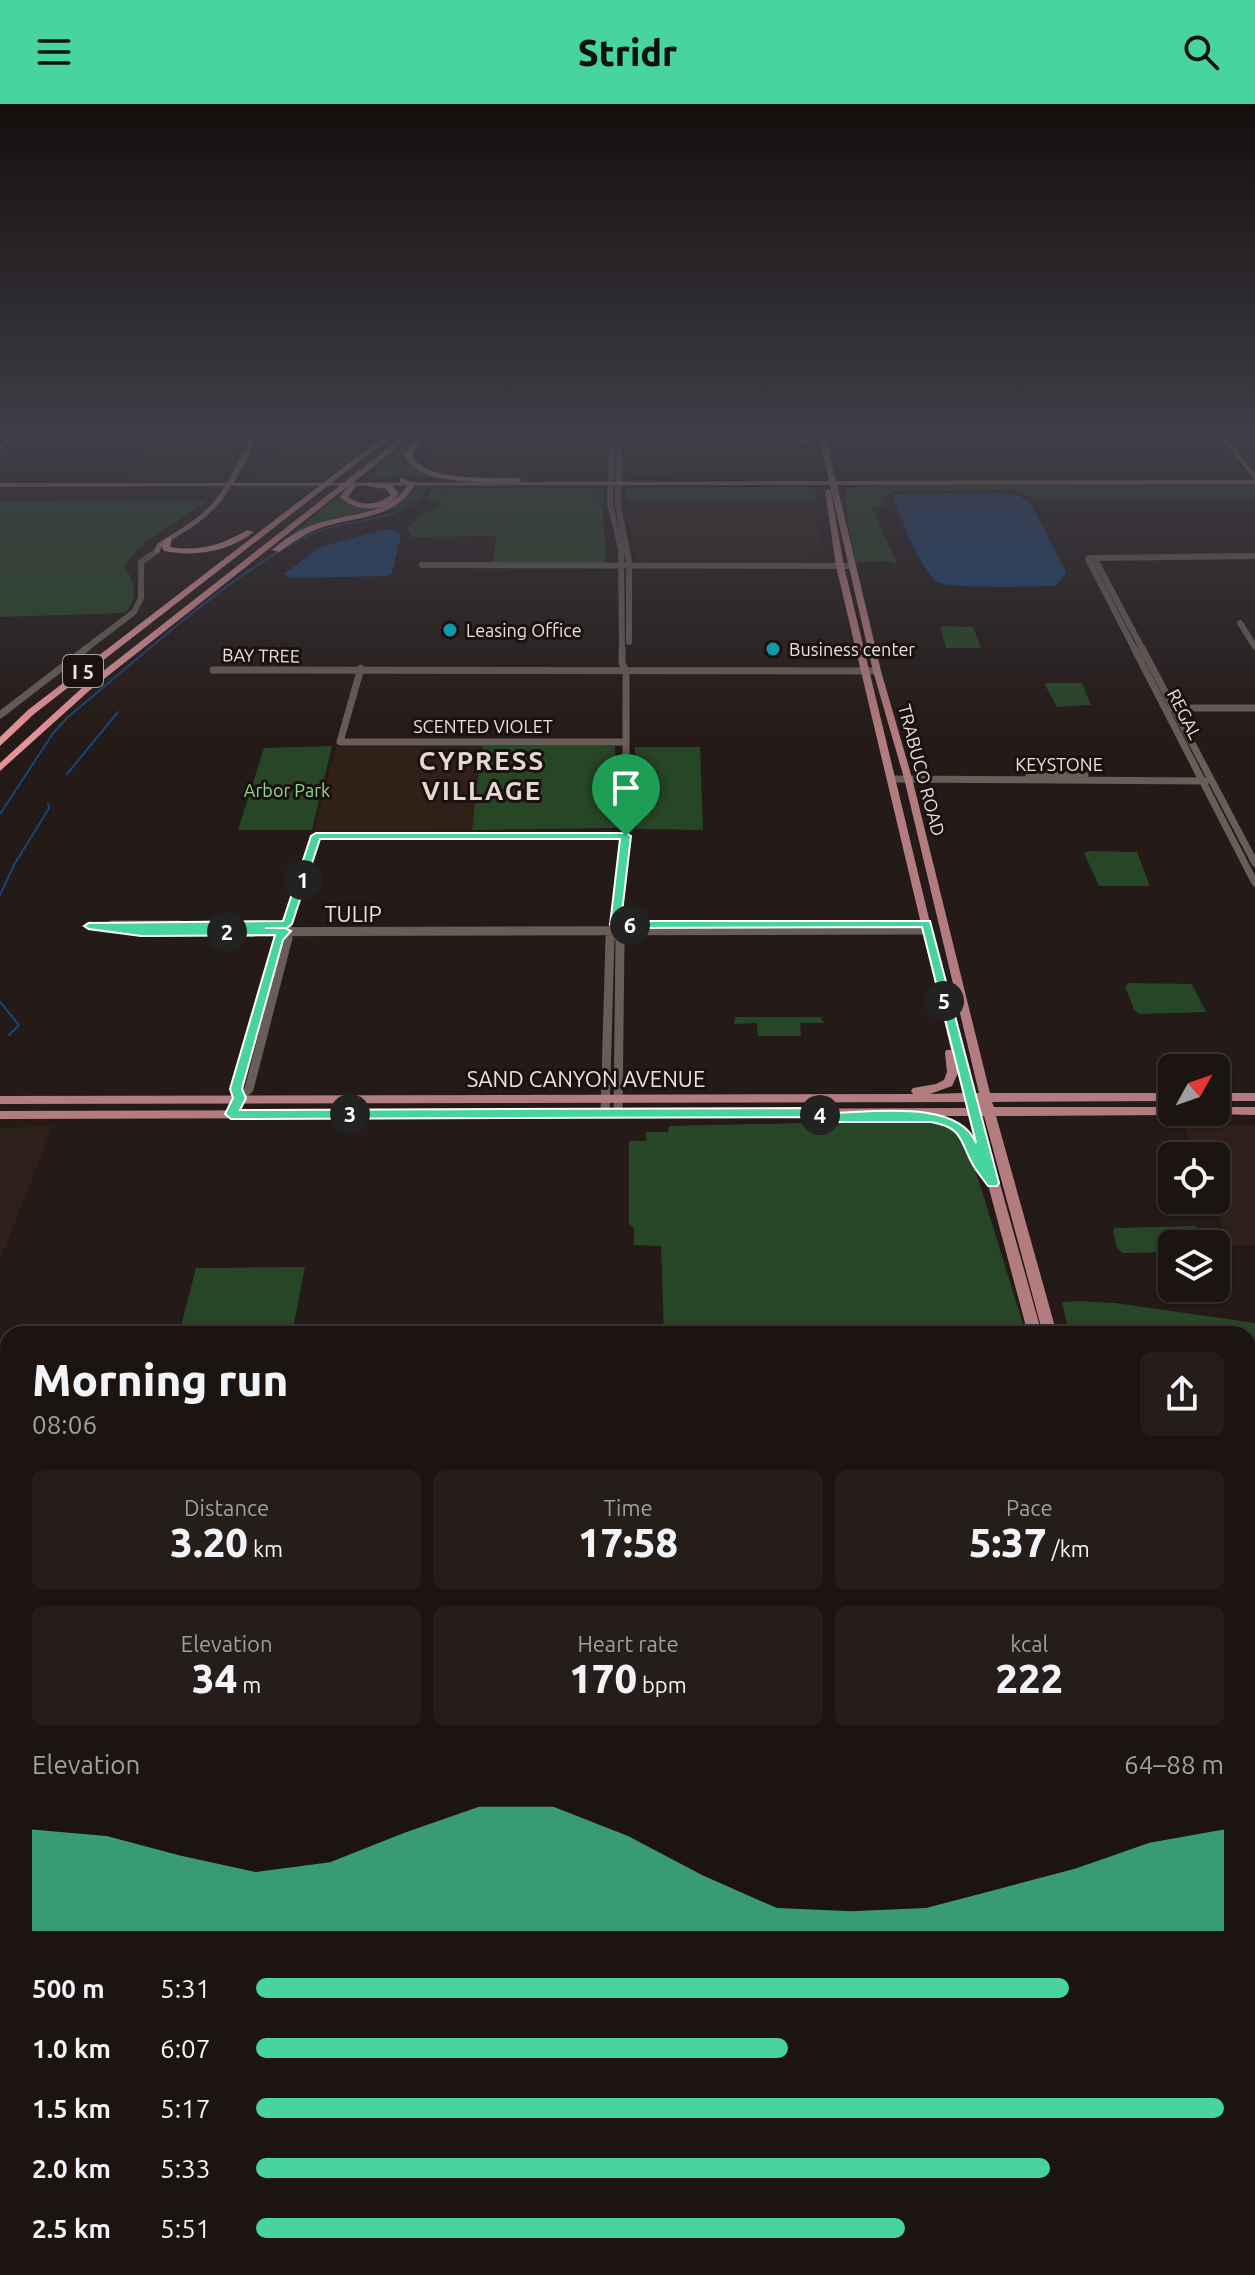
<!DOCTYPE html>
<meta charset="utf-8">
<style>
body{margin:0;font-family:Ubuntu,sans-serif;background:#241d1a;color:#f1f3f6;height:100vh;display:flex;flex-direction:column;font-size:30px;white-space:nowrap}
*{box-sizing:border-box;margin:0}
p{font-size:26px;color:#a09e9f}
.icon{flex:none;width:44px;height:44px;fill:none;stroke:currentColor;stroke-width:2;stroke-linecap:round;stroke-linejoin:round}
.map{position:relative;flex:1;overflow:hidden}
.side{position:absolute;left:0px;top:1222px;width:1256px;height:950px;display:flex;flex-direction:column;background:#1b1411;border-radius:24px 24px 0 0;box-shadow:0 2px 6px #0004,0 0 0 2px #393331}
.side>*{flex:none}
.needle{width:52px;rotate:50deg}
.buttons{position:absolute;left:1158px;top:950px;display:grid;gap:16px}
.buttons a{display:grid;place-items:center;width:72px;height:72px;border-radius:12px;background:#1b1411;box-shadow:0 2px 6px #0004,0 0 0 2px #393331;font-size:40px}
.pin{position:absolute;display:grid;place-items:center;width:68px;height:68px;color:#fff;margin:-82px -34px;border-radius:50% 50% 50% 0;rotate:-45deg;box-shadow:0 0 8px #0007}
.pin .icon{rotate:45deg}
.km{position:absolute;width:40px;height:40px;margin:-20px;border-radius:50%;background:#222;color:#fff;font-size:22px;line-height:40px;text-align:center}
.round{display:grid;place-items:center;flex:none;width:84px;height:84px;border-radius:12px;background:#241d1a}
.headline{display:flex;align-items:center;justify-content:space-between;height:136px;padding:0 32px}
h1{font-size:44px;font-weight:800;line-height:60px}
.figures{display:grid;grid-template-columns:repeat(3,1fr);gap:12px;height:136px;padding:8px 32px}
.figures div{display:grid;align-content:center;border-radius:12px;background:#241d1a;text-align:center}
.figures b{font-size:40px;font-weight:800}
.figures small{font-size:22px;font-weight:400}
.figures p{font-size:22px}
.chart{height:224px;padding:16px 32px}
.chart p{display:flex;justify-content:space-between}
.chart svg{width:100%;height:144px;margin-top:8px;fill:#47d49e;opacity:.7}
ul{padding:0 32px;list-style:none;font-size:26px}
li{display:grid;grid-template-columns:128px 96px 1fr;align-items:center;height:60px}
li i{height:20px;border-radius:10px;background:#47d49e}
header{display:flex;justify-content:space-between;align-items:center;height:104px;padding:0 32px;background:#47d49e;color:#111;font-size:36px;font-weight:800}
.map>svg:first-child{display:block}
.built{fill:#30201a}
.education{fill:#302018}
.green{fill:#274626}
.water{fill:#194477}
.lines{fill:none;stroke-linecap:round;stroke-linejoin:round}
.stream{stroke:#194477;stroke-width:2}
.minor-far3{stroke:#695d58;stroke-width:6}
.minor-far2{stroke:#695d58;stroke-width:7}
.minor-far1{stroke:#695d58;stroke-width:9}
.minor{stroke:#695d58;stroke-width:15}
.major{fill:#b37d7f;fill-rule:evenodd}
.highway{fill:#e49399;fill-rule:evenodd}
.rail-casing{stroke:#c6bebc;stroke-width:4}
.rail{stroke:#1b110e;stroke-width:2;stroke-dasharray:3;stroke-linecap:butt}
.route{fill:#47d49e;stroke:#fff;stroke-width:2;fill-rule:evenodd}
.culture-dot{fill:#0f9aa8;stroke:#1b110e;stroke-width:3}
.labels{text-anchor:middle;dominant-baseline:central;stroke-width:6;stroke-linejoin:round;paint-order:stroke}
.far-poi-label{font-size:18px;fill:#e9e1df;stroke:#1b110e;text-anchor:start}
.far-street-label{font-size:18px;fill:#e9e1df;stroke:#1b110e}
.far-park-label{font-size:18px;fill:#8fd98c;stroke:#1b110e}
.shield{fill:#1b110e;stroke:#aba3a0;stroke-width:2}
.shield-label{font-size:20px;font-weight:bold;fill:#e9e1df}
.street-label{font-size:22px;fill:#e9e1df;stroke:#1b110e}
.far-district-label{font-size:26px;font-weight:bold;letter-spacing:2px;fill:#e5d7d2;stroke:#1b110e}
</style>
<header><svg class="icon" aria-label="menu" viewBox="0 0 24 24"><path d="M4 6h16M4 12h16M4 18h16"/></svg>Stridr<svg class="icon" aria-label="search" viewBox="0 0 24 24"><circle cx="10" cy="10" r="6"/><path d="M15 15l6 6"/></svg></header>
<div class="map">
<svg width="1255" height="2171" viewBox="0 0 1255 2171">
<rect width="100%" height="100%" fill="#241a17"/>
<!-- built -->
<path class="built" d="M440,332H609L608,371H510L445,365L426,350Z
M624,332H806L804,334L810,336L814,347L817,371L630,372L625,370Z
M241,337L223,372L218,374H128L150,338Z
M327,337L325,345H361L359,350L329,373H240L244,364L271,365L282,338Z
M1184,1021H1255V1141H1230L1213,1096H1216V1052H1196Z
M53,1022L0,1156V1024Z"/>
<!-- education -->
<path class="education" d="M626,396H816L823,455L636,457Z
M482,642L472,726L314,727L336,643Z"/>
<!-- green -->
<path class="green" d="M411,337H414L406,349L409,358L425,368L449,374L365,375Z
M1252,380L1255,381V395H1037L1014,386L892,388L883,393L886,402L872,403L897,460L887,457L856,458L848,419L845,385L882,381Z
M419,381L435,382L438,385L528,383L599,385L603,388L604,399L594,400H602L606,455L603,460H493L496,432L411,433L408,424L422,411L443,401L425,396L432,385H422C412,406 385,407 364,412L400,400Z
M633,383H806L818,387L816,396H626V386Z
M341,390L343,397L361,403L386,402L292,430Z
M153,396L207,397C186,413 132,439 125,464C135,477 138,495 125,509L0,513V398Z
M943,522L973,523L981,544H946L940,523Z
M1047,579H1082L1091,601L1057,603L1045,581Z
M332,642L312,726H238L264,644Z
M482,642H615L619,724L472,726Z
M635,643H700L703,726L636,725Z
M1088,747L1137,748L1150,782H1099L1084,749Z
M1129,879L1192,880L1206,908L1139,910L1134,906L1125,882Z
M735,913H820L824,919H800L801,932H758L757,919L734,920Z
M936,1016L957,1023L973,1058L1026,1230H664L661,1142L634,1141V1124L629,1120V1037H646V1028H668L669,1022Z
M1195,1122L1203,1127L1208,1140H1172V1148L1123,1149L1117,1144L1113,1127L1115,1124Z
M305,1163L292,1230H179L196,1164Z
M1079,1197L1115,1199L1255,1219V1249H1248V1230H1069L1062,1198Z"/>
<!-- water -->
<path class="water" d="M996,388L1019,392L1031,400L1066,468L1063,473L1058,471L1063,474L1055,482C1035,482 947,486 936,477C918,461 900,413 893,390Z
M382,426H395L401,431L392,469L386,472L291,474L284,470L320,443Z"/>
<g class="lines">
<!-- stream -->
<path class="stream" d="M182,350L204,346
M1038,385H1107
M67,670L118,608
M0,710L54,628L69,612C141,553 226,473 308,431C343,414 403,421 425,385
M0,791L14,761L49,704L48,700
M0,898L19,921L9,931
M1248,1363H1255
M0,1491L8,1490"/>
<!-- minor-far3 -->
<path class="minor-far3" d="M612,332L610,400L621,444L622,546
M619,332L618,401L629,458V538
M1090,454L1255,452
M1088,455L1135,546
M1096,457L1143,546
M422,461L851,462
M1240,519L1255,543
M84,546L134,508L141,494V458L157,447"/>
<!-- minor-far2 -->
<path class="minor-far2" d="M1134,544L1255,779
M1142,544L1255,759
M361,564L340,638H626
M213,566L877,567
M1170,604H1255
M0,611L87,544
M1029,671H1085
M893,675L1206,677
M288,818L316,732H626
M616,818L626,746V567L622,559V544"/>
<!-- minor-far1 -->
<path class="minor-far1" d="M615,816L620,837L618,1010
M112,821H180
M89,822L141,828L927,826
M239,994L236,985L278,835L285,827
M231,1010L239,994L249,985L288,834L285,827L289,816
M605,1010L610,834L615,827"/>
<!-- minor -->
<path class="minor" d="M0,1742L8,1716
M0,1793L8,1764
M559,2164V2171"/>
<!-- major -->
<path class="major" d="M252,332H258L234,379L829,377L819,332H825L836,377L1255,376V380L837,381L881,567L912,674L990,989H1172V997L992,998L994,1003H1172V1008H1177L1172,1011L996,1012L1057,1230H1043L984,1012H981L1042,1230H1028L987,1077C959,1056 979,1031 931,1017L930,1012L0,1015V1007L967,1004L965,998L0,1000V992L913,990L911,987L913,984L936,980L944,976L947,968L945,949L946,946H951L836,462L825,387L828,385L831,387L844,462L952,910L974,989H979L904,674L873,567L830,381L231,382C216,411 189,425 162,442L159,448L157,449L154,447L157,440C182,424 210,409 225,382L0,383V379H227ZM958,969L963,989L930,990L952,982ZM943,1012H969L977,1041C969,1025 960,1017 943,1012Z
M793,332L819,339L820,340L817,342L791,335Z
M1219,332H1225L1255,370V376Z
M1216,989H1255V997H1216Z
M1216,1003H1255V1011L1212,1010L1211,1008H1216Z
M0,1932H8V1950H0Z
M0,1956H8V1974H0Z
M1248,1967L1255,1971V1994L1248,1990Z
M1255,2002V2022L1248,2023V2003Z
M1248,2034H1255V2054H1248Z
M1248,2067L1255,2070V2124L1248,2121Z
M1248,2159L1251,2171H1231L1230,2164H1248Z"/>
<!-- highway -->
<path class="highway" d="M384,332H392L34,610L0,642V633L28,606Z
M403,332H411L353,379L357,381L348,393C362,403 377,401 391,391L386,385L367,382V378H370L391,381L399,389C387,409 356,409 340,393L347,383L90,586L0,667V659L84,582Z
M418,332H425L412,349C419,379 493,373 518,374L522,376L518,378C490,377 413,384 404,349Z
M400,374L416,379C397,415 357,412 323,423C307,428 293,438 279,448L272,446C284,435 300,425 316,420C347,409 390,412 408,380L400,378Z
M247,426L254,428C228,448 196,453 164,447L161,441L168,433L172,435L170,443C199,448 222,441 247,426Z
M1248,1268H1255V1282H1248Z
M1248,1301H1255V1315H1248Z
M0,1341H8V1355H0Z
M8,1361V1377L0,1378V1362Z
M8,1411V1427L0,1428V1412Z
M8,1455V1471L0,1472V1456Z"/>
<defs>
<path id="rail" d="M0,345L10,332"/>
</defs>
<!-- rail casing -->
<use href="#rail" class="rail-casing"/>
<!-- rail -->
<use href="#rail" class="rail"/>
</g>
<!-- sky -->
<linearGradient id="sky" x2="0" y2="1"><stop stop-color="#140e0d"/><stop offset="0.52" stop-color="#3f3e47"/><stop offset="1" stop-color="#3f3e47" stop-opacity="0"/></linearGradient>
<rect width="1255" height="636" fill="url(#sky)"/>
<!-- route -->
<path class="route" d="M626,729L631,732L621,817H930L999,1079L997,1082H988C983,1075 977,1068 973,1061C959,1036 964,1024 931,1018H826L812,1013L231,1015L225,1010L233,994L230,985L275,831L141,832L89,825L84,822L89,819L283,817L311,732L316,729ZM320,735H620L610,821L616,824L922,823L976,1039C958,994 868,1009 827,1009L813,1004L240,1006L246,994L242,985L283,836L291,827L285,824H265H287L292,820Z"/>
<!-- markers -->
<g class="culture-dot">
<circle cx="450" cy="526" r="8"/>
<circle cx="773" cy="545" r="8"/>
</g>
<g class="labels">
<!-- far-poi labels -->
<g class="far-poi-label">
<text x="466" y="526">Leasing Office</text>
<text x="789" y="545">Business center</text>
</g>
<!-- far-street labels -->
<g class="far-street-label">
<text transform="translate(261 551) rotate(1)">BAY TREE</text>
<text transform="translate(1185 610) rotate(63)">REGAL</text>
<text x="483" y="622">SCENTED VIOLET</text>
<text x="1059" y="660">KEYSTONE</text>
<text transform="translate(922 666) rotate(75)">TRABUCO ROAD</text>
</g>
<!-- far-park labels -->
<g class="far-park-label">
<text x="287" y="686">Arbor Park</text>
</g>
<!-- shield labels -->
<rect class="shield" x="63" y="551" width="40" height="32" rx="6"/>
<g class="shield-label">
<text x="83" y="567">I 5</text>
</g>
<!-- street labels -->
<g class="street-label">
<text x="353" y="809">TULIP</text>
<text x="586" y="974">SAND CANYON AVENUE</text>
</g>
<!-- far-district labels -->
<g class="far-district-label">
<text x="482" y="656">CYPRESS<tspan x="482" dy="30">VILLAGE</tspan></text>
</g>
</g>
</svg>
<div class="buttons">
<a><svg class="needle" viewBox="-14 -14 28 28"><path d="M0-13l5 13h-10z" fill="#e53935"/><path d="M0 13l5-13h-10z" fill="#a09e9f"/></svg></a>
<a><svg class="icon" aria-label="locate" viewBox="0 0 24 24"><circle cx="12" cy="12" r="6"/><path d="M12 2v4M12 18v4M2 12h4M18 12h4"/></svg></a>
<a><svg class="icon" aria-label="layers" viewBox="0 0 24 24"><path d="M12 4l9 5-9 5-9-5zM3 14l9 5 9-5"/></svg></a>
</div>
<div class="pin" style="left:626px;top:732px;background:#1e9e55"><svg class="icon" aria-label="arrive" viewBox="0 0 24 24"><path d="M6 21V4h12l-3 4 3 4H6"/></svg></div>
<b class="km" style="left:303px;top:776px">1</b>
<b class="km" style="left:227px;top:828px">2</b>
<b class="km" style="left:350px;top:1010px">3</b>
<b class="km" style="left:820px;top:1011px">4</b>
<b class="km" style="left:944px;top:897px">5</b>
<b class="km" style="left:630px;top:821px">6</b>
<section class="side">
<div class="headline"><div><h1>Morning run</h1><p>08:06</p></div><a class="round"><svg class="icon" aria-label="share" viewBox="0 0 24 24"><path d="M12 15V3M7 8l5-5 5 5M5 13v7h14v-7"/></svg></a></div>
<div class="figures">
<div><p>Distance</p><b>3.20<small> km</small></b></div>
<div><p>Time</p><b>17:58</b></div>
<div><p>Pace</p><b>5:37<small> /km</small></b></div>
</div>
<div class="figures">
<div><p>Elevation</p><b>34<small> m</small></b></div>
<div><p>Heart rate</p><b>170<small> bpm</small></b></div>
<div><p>kcal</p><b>222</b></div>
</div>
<div class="chart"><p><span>Elevation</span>64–88 m</p>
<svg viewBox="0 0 160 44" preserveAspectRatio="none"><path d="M0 44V13L10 15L20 21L30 26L40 23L50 14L60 6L70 6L80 15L90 27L100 37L110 38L120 37L130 31L140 25L150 17L160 13V44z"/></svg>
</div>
<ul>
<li><b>500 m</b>5:31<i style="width:84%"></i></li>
<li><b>1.0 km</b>6:07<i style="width:55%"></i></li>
<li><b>1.5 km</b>5:17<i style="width:100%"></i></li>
<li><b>2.0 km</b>5:33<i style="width:82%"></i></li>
<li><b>2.5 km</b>5:51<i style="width:67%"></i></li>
</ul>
</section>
</div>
